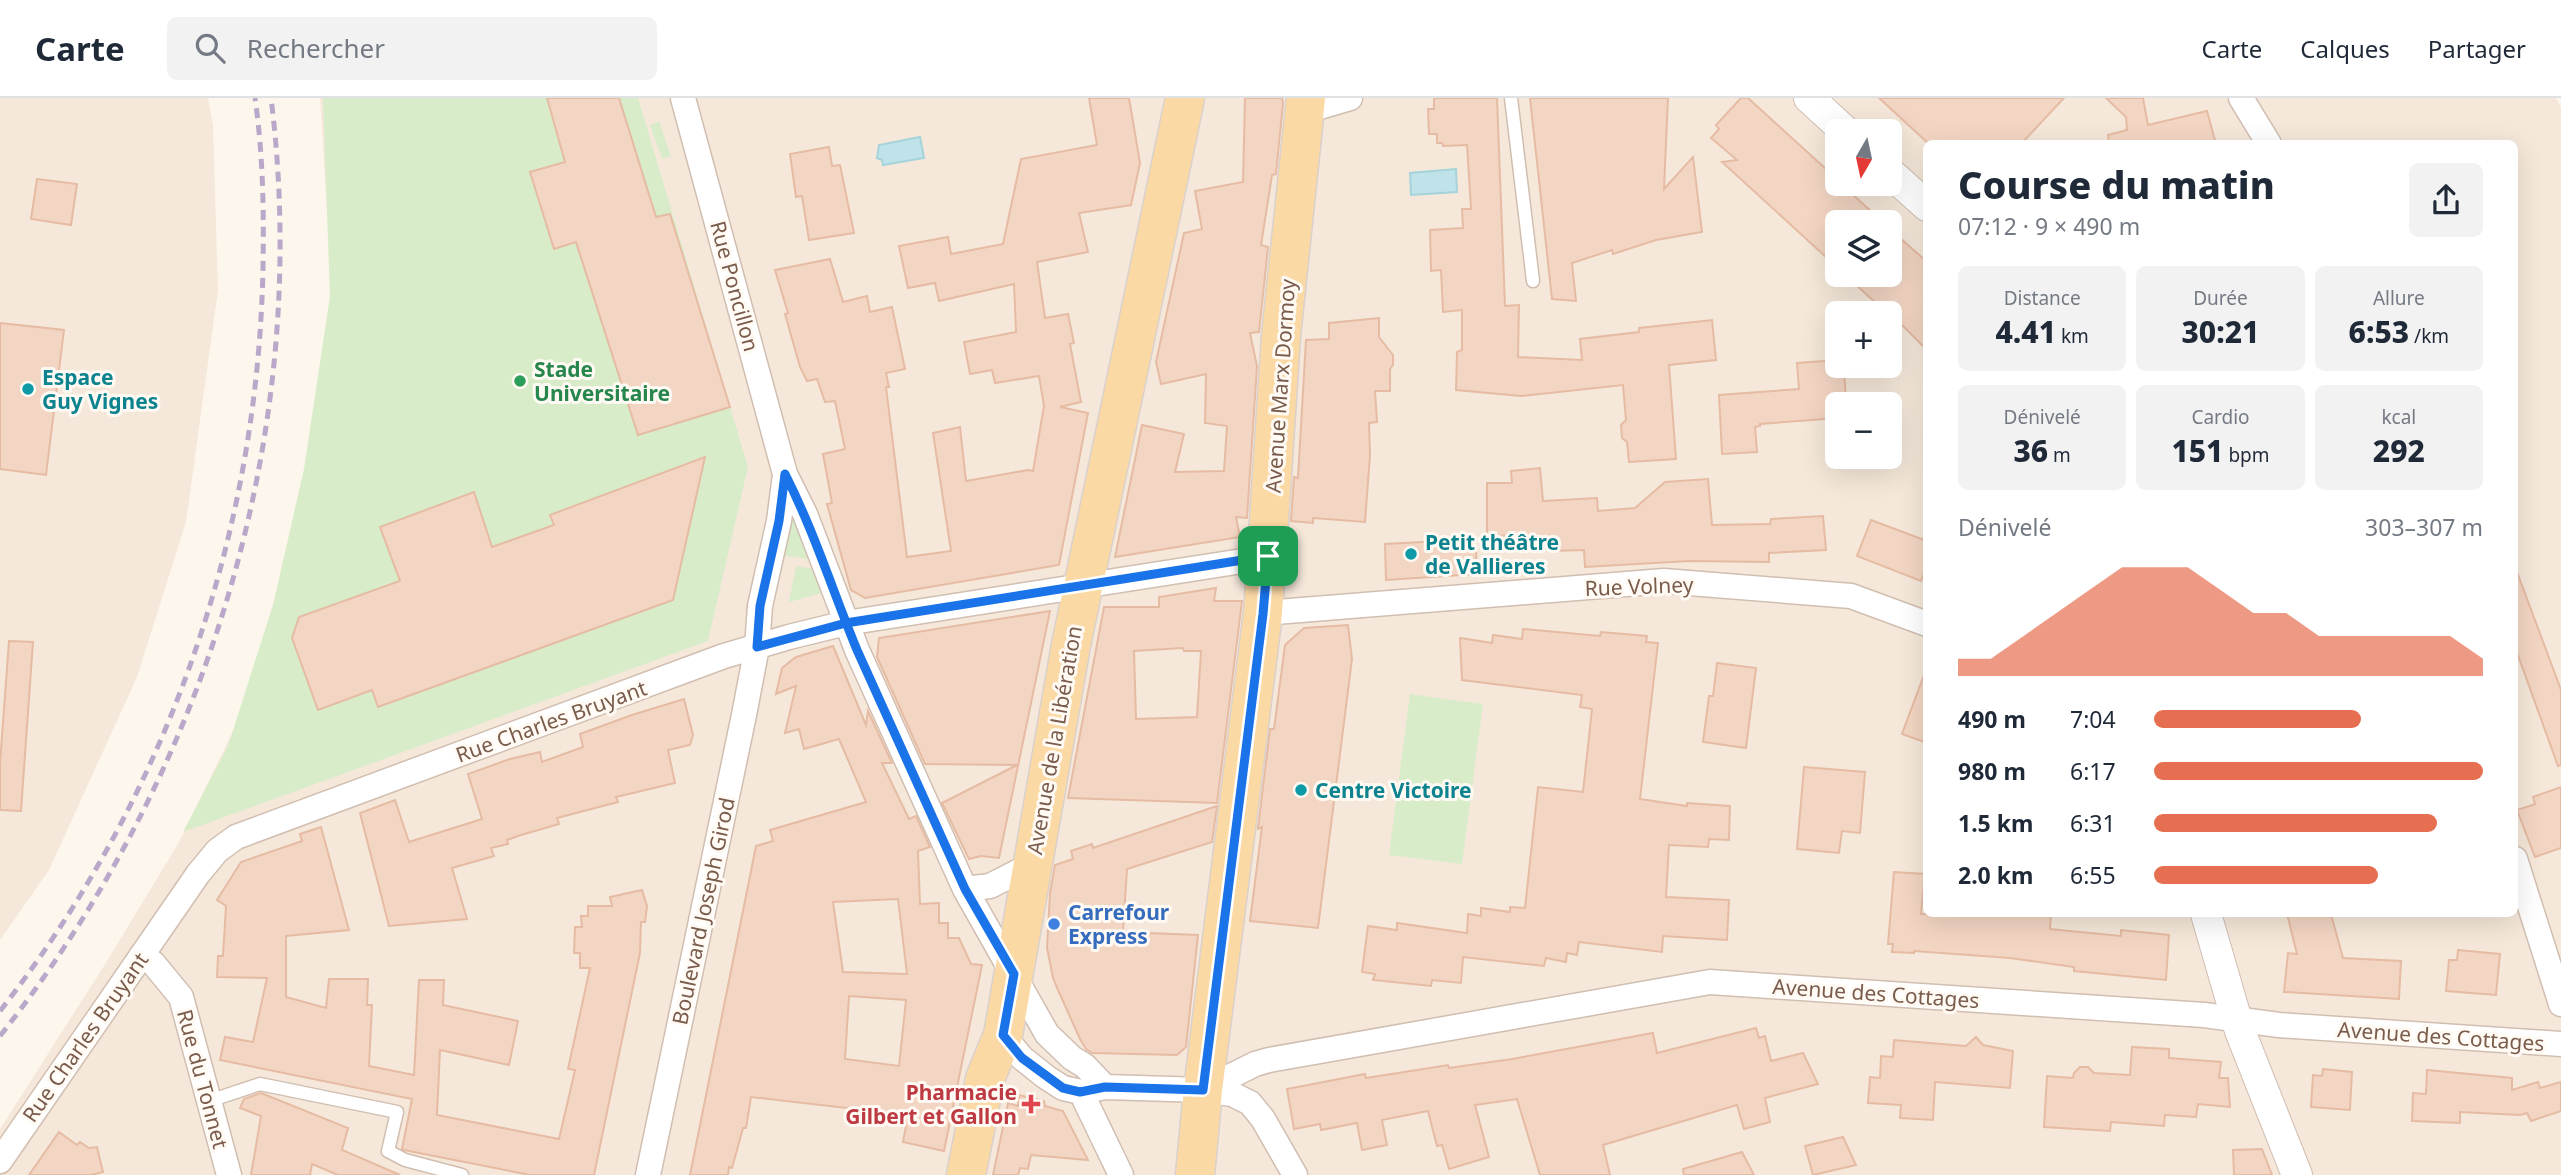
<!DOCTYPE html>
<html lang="fr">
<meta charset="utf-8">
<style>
body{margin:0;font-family:"Noto Sans",sans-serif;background:#f2f2f3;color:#1f2937;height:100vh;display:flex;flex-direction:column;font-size:26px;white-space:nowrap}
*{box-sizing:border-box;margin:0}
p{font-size:23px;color:#747a83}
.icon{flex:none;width:38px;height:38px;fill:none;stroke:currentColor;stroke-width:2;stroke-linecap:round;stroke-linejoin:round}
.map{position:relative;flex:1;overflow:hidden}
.drawer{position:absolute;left:1923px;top:42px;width:595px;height:777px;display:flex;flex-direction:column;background:#fff;border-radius:10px;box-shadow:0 7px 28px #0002}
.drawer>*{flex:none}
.needle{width:46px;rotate:189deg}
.fabs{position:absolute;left:1825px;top:21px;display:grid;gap:14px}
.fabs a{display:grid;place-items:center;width:77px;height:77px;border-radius:10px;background:#fff;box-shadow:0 7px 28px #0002;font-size:35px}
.pin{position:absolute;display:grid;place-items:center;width:60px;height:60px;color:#fff;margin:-30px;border-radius:14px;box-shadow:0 4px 10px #0006}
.round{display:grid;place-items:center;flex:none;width:74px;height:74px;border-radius:10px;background:#f2f2f3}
.summary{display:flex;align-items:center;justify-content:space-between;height:119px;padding:0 35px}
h1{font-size:38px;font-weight:800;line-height:52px}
.metrics{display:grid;grid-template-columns:repeat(3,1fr);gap:10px;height:119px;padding:7px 35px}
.metrics div{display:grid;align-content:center;border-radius:10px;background:#f2f2f3;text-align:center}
.metrics b{font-size:30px;font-weight:800}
.metrics small{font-size:19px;font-weight:400}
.metrics p{font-size:19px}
.chart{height:196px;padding:14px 35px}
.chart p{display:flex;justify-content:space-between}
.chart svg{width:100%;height:126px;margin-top:7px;fill:#e76f51;opacity:.7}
ul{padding:0 35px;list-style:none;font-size:23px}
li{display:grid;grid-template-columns:112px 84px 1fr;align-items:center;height:52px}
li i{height:18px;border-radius:9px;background:#e76f51}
header{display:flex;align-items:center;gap:42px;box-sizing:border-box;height:98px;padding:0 35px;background:#fff;border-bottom:2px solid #e0e1e3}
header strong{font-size:33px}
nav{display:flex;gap:38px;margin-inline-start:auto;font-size:24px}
.search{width:490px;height:63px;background:#f2f2f3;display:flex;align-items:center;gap:18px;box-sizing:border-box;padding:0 24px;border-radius:10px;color:#747a83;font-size:26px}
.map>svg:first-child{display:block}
.residential{fill:#f5e8da;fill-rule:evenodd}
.green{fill:#d8ecc9}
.water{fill:#bfe3e8;stroke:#a5d3da;stroke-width:2}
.building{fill:#f3d5c3;stroke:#e6bba3;stroke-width:2;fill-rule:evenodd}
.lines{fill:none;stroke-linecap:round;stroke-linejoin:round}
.service-casing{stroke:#d1beb0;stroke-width:15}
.minor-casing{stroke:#d1beb0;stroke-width:27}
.tertiary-casing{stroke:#d1beb0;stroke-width:32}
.primary-casing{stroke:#dad1cd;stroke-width:41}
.service{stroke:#fff;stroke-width:12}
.minor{stroke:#fff;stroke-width:24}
.tertiary{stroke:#fff;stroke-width:30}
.primary{stroke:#fbd9a5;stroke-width:38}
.rail{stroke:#b9a8c9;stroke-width:5;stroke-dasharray:10 7;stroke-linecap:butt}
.route-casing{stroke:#fff;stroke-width:14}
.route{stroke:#1a73e8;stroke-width:9}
.leisure-dot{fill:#2e9e5b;stroke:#fffaf3;stroke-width:2.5}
.culture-dot{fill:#0f9aa8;stroke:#fffaf3;stroke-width:2.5}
.shop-dot{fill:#3f7fe0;stroke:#fffaf3;stroke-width:2.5}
.health-dot{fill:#e0444e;stroke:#fffaf3;stroke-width:2.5}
.labels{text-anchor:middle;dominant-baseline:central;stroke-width:6;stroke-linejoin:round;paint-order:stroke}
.street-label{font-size:21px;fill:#7a5c4d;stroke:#fffaf3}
.leisure-label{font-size:21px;font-weight:bold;fill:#27864d;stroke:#fffaf3;text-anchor:start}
.culture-label{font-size:21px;font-weight:bold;fill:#0d838f;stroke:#fffaf3;text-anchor:start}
.shop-label{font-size:21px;font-weight:bold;fill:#366cbe;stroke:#fffaf3;text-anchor:start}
.health-label{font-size:21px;font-weight:bold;fill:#be3a42;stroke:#fffaf3;text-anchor:end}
</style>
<header>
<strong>Carte</strong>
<div class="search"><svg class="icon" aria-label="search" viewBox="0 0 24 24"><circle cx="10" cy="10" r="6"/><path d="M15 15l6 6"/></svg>Rechercher</div>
<nav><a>Carte</a><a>Calques</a><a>Partager</a></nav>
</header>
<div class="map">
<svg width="2561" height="1077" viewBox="0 0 2561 1077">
<rect width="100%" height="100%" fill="#fdf6ec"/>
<!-- residential -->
<path class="residential" d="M0,0H208L213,28L218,192L186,424L137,579L49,772L0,842Z
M320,0H2556L2561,9V1077H0V1031L109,860L179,744L240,619L283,472L303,387L332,192ZM1838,33H1890V86H1838ZM1927,46H2515V816H1927ZM1838,124H1890V177H1838ZM1838,215H1890V268H1838ZM1838,306H1890V359H1838Z"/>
<!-- green -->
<path class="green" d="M323,0H638L748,369L708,543L183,734L228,648L273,507L304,371L330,198Z
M659,23L671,58L662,61L650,27Z
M790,420L797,422L812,462L782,457Z
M796,468L815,471L822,495L789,504Z
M1410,596L1483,606L1462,766L1389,757Z"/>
<!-- water -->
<path class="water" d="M920,39L924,60L883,67L882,62L877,60L879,47Z
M1456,71L1457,94L1411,97L1410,75Z"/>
<!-- building -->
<path class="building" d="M547,0H619L656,119L670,116L730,309L638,337L576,144L554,151L530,74L565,64Z
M1089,0H1129L1140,65L1131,107L1079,115L1088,154L1037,164L1045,220L1068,216L1074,245L1070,246L1081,304L1060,309L1088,315L1059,467L865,500L851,492L827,406L832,405L823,356L845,351L835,303L825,304L817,281L807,283L800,269L785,216L788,215L775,172L830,161L843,204L867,198L870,214L892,209L905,271L886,275L889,289H886L907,459L951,453L933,335L960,329L966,383L1028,372L1033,373L1044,308L1039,278L995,285L992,272L970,276L964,244L1016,234L1014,186L939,203L935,185L908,190L899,148L948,139L951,156L1003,146L1021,61L1097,47Z
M1245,0H1282L1283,5L1276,76L1272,77L1261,147L1268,149L1259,234L1250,235L1257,268L1247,420L1236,419L1240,439L1115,459L1142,327L1184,336L1175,374L1224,373L1227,328L1205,325L1206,276L1161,286L1156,264L1184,135L1202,131L1195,93L1243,84Z
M1434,0H1497L1505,208L1519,207L1518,259L1582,262L1580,241L1639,234V230L1712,222L1716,262L1669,267L1676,361L1629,364L1627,344L1622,340L1621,327L1626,322L1623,287L1521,298L1456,292L1457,254L1462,252V212L1443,214L1441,172L1431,173L1430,132L1463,130L1462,111H1471L1467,47L1443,48L1442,45H1437V36H1429L1428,11H1434Z
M1530,0H1668L1664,91L1693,59L1702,134L1656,142L1613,156L1612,152L1572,165L1576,203L1552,201Z
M1741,0H1748L1838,82V86H1841L1883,124H1838V170L1722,64L1737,62L1711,40L1719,31L1716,27Z
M1879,0H2064L2021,46H1929Z
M2106,0H2143L2148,27L2207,13L2216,46H2109L2108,37L2127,32L2126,19Z
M829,49L832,68L840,67L854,135L809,142L802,98L796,99L790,56Z
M37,81L77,86L71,127L31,121Z
M1890,131L1927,164V252L1890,215H1887L1845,177H1890Z
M1379,220V239L1393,257V267L1390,271V293H1375L1377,324L1369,325L1370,357L1365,424L1313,420V425L1291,423L1294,379L1298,380L1306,242L1329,241V225Z
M0,225L64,232L46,377L0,371Z
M1838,262V268H1844L1846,306H1838V320L1760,326V328L1755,329L1757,354L1722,356L1719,297L1799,291L1797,265Z
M705,359L673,502L378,609L372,592L318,612L292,540L299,519L400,483L380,429L474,394L492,449L554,427L550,417Z
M1540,370L1543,403L1597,400L1598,413L1635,410L1665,384L1708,381L1712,427L1770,426L1771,421L1823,418L1826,452L1769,455V464L1689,463L1585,469L1584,452L1552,453L1551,449L1534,451L1533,437L1487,438V385H1512L1511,373Z
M1871,422L1927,443V467L1921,483L1857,458Z
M1441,443L1442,452L1476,451L1477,476L1386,482L1385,446Z
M2515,474H2517L2561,592V667L2558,668L2515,549Z
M1216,490L1214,503H1242L1217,705L1068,700L1104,509H1159V499ZM1183,550L1184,553H1201L1197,619L1136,621L1134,553Z
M1050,513L999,760L981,758L969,761L942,705L1017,667L925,666L877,559L879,540Z
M1348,527L1352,561L1318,830L1250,823L1262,729L1258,731L1270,631H1274L1285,547L1304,530Z
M1523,531L1600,538L1601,534L1647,538L1646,544L1658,545L1640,701L1687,708V705L1730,708L1729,742L1709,741L1708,749L1669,747L1666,799L1729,802L1727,842L1663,838L1662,854L1579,844L1577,857L1567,855L1566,864L1546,860L1544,868L1463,859L1461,885L1432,882L1431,888L1373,882L1375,876L1362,874L1368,828L1397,832V825L1467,835L1468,816L1481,818V810L1510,814V809L1525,810L1538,689L1583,694L1592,611L1580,609L1582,597L1462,582L1460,540L1492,545L1493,537L1522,541Z
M9,543L33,544L21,713L0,712V665Z
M833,548L866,627L868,613L892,665H882L909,721L916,718L930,749L918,753L920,806L939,805V825H948V840H959L971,866L982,867L944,1053L903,1044L908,1017L751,999L746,1030H743L732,1070L729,1069L728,1077H690L756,748L773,743L770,732L866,704L839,641L804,651L799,631L785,635L796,588L776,596L782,570L796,559ZM898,801L907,876L843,874L833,804ZM849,898L906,902L899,968L845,961Z
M1717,565L1756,570L1746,650L1703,644L1709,598H1713Z
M1924,577H1927V645L1902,636Z
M684,601L693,637L690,647L668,652L675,685L616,699L618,704L557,720L559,726L521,737L507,742L508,746L491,750L494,758L452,770L467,821L389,828L360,715L395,702L409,744L482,721L468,676L510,661L540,654L542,664L583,649L580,636L632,617Z
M1804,669L1865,674L1860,735L1842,733L1839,755L1797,751Z
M2561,689V750L2535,759L2517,712L2535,706L2533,699Z
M1217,708L1212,744L1127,771L1123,834L1198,837L1186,949L1177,957L1092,955L1086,951L1080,941L1058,892L1053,880L1047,850L1050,795L1055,767L1073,761L1071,753L1092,746L1093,750Z
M321,729L349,832L286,838V899L326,910L329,881H368L367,907H372L369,968L414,977L419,882H444L443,907L518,923L509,967L440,952L437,1017L559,1041L575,972L568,971L590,870H580V855H574L575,829H582L581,818H588V808H612L610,799L642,792L647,808L645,824H641L640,855L594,1077H530L404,1052L402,1051L412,1001L220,962L225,939L253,944L267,880L217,879L218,858H223L226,808L217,802L241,764L302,743L300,736Z
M1894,774L1925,776L1921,816H2051L2050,831L2121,838V832L2169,837L2166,882L2074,873V869L2010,860L1914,853V855L1892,854L1893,846H1888Z
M2287,816H2331L2343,860L2401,863L2399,901L2284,894L2288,855L2297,856Z
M2458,852L2500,856L2496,897L2446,893L2449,862H2457Z
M1756,930L1759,940L1765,938L1771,963L1803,955L1818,986L1765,1000L1770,1024L1744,1031L1737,1007L1603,1047L1610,1077H1540L1517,1001L1475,1007L1489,1059L1449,1071L1442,1047L1437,1048L1428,1013L1382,1022L1387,1047L1362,1052L1357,1025L1321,1032L1320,1026L1294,1031L1287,991L1365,976L1366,980L1448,967L1449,970L1512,961L1653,935L1657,955Z
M1976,939L1983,947L2013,953L2010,990L1935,984L1933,1022L1900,1020L1901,1007L1868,1005L1870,979L1880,980L1881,958L1893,959L1894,942L1966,948Z
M2132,949L2169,951V960L2221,964L2219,980H2228L2230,1009L2198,1006L2196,1019L2165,1017L2164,1028L2111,1024L2110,1033L2044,1029L2047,978L2073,980L2074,975L2080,969H2088L2094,975L2130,977Z
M2323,971L2352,974L2350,1012L2311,1009L2313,977L2322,978Z
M2427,972L2512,980V992L2538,984L2540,990L2561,984V1013L2531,1023L2527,1015L2520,1017L2460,1014V1025L2412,1023L2413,995L2426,996Z
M261,995L348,1030L342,1052L400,1077H338L312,1066L310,1077H251L261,1018L240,1010L244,1001Z
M1019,997L1044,1003L1045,1008L1063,1013L1088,1062L1031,1057L1028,1071L1020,1070L1018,1077H993L1008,1005L1018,1008Z
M59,1034L77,1047L80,1044L89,1050L97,1049L103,1074L91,1077H29Z
M1843,1039L1856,1067L1813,1077L1805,1048Z
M2262,1051L2272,1077H2234L2233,1052Z
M1742,1054L1754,1077H1684L1683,1071Z"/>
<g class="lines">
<defs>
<path id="service" d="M1511,0L1533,183
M209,1003L260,986L397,1014L388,1053L405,1062L462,1077"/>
<path id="minor" d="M683,0L785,376L805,416L857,552L965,791L1047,936L1072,960L1085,968L1105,989
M2241,0L2269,46
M1306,13L1350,0
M1263,515L1664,483L1851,498L1927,526
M2515,761L2561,906
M965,791L990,788L1031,767
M141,858L153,865L181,899L229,1077
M1003,937L1022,960L1046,979L1063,990L1081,994L1105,989L1203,992L1232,996L1250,1005L1263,1021L1295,1077
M1203,992L1255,966L1269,962L1710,884L2204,917L2279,927L2561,946
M1081,994L1121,1077
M0,1063L198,776L217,753L236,739L724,558L789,539L846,525L1268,459
M648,1077L744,617L757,549L760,508L779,423L785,377"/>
<path id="tertiary" d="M1809,0L1845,33
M1890,75L1927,108
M2206,816L2240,933L2297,1077"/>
<path id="primary" d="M966,1077L985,981L1003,937L1071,547L1185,0
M1195,1077L1203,992L1263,515L1281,238L1306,0"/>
</defs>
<!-- service casing -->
<use href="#service" class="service-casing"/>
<!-- minor casing -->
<use href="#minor" class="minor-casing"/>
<!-- tertiary casing -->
<use href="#tertiary" class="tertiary-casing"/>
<!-- primary casing -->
<use href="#primary" class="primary-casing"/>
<!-- service -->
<use href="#service" class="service"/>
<!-- minor -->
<use href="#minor" class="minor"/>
<!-- tertiary -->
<use href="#tertiary" class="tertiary"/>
<!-- primary -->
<use href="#primary" class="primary"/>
<!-- rail -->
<path class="rail" d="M0,913C166,701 258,438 263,169C264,112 263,56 255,0
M0,938C207,676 313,332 271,0"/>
</g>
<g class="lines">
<defs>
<path id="route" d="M1268,458L846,525L757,549L760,508L779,423L785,376C814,433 833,494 857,552L965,791L1014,876L1003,937L1022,960L1063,990L1080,994L1105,989L1203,992L1263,516L1268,458"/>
</defs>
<!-- route casing -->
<use href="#route" class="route-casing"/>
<!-- route -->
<use href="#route" class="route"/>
</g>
<!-- markers -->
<circle class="leisure-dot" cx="520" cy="283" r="7"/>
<g class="culture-dot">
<circle cx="28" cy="291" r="7"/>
<circle cx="1411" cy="456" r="7"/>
<circle cx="1301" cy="692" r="7"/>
</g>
<circle class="shop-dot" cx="1054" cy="826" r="7"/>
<path class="health-dot" d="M1027.5 995.5h7v7h7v7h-7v7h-7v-7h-7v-7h7z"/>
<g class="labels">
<!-- street labels -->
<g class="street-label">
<text transform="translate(735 188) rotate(75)">Rue Poncillon</text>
<text transform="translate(1280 288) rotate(-86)">Avenue Marx Dormoy</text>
<text transform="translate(1639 488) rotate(-2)">Rue Volney</text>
<text transform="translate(551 623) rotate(-20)">Rue Charles Bruyant</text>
<text transform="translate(1054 642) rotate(-80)">Avenue de la Libération</text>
<text transform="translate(703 813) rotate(-78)">Boulevard Joseph Girod</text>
<text transform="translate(1876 895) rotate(4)">Avenue des Cottages</text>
<text transform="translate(2441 938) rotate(4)">Avenue des Cottages</text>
<text transform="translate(85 939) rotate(-55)">Rue Charles Bruyant</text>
<text transform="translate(203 981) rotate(75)">Rue du Tonnet</text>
</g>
<!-- leisure labels -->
<g class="leisure-label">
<text x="534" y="271">Stade<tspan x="534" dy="24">Universitaire</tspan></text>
</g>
<!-- culture labels -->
<g class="culture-label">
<text x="42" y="279">Espace<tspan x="42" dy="24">Guy Vignes</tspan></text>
<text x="1425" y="444">Petit théâtre<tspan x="1425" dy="24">de Vallieres</tspan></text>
<text x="1315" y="692">Centre Victoire</text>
</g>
<!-- shop labels -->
<g class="shop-label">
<text x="1068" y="814">Carrefour<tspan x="1068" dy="24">Express</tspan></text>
</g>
<!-- health labels -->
<g class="health-label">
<text x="1017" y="994">Pharmacie<tspan x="1017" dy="24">Gilbert et Gallon</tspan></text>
</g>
</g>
</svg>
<div class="fabs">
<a><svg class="needle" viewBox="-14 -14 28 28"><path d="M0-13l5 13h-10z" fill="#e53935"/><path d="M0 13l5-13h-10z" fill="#747a83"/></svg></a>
<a><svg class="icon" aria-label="layers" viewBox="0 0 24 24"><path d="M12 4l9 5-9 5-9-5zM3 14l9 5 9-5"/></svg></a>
<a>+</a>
<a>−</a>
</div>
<div class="pin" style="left:1268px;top:458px;background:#1e9e55"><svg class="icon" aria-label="arrive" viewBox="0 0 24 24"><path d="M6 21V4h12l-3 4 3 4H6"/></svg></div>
<section class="drawer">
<div class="summary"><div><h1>Course du matin</h1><p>07:12 · 9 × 490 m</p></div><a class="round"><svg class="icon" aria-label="share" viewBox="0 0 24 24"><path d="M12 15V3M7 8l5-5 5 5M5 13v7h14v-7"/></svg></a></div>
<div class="metrics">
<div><p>Distance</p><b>4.41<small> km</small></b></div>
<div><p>Durée</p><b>30:21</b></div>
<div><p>Allure</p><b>6:53<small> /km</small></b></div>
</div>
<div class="metrics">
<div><p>Dénivelé</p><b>36<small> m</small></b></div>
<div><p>Cardio</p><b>151<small> bpm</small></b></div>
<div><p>kcal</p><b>292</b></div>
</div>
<div class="chart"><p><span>Dénivelé</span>303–307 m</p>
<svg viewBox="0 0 160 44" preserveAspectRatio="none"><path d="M0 44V38L10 38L20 30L30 22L40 14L50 6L60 6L70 6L80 14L90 22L100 22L110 30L120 30L130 30L140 30L150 30L160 38V44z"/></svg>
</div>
<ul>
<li><b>490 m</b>7:04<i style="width:63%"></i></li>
<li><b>980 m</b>6:17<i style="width:100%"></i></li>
<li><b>1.5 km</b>6:31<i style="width:86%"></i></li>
<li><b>2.0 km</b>6:55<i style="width:68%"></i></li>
</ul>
</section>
</div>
